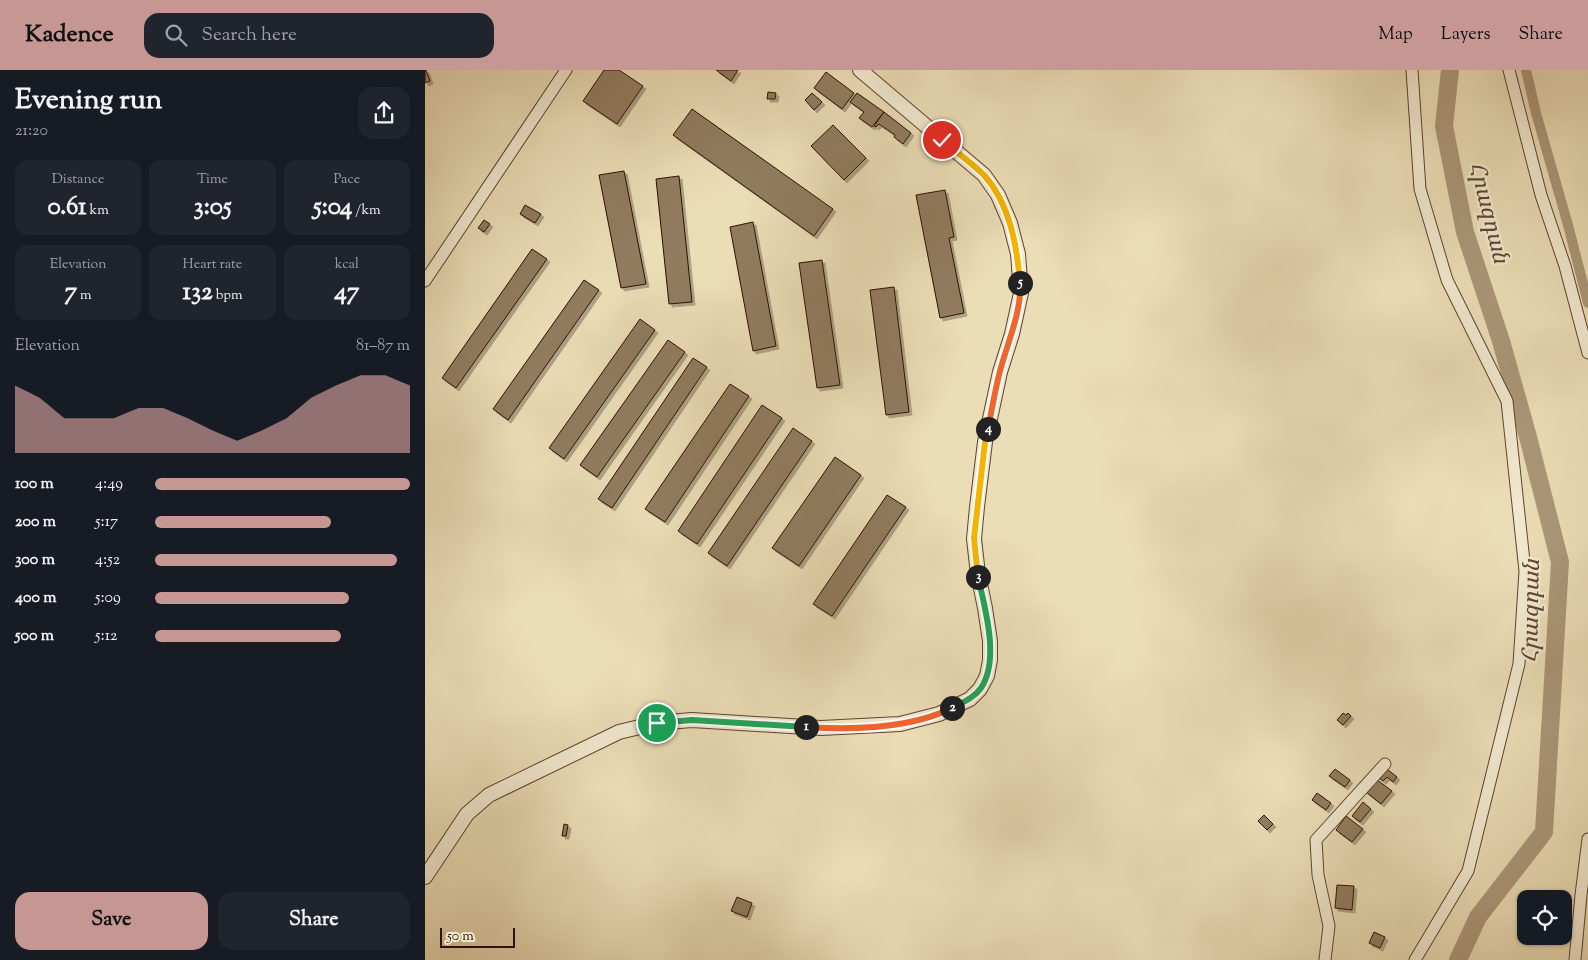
<!DOCTYPE html>
<meta charset="utf-8">
<style>
body{margin:0;font-family:"Sorts Mill Goudy","Noto Serif Armenian",serif;background:#20242c;color:#f1f3f6;height:100vh;display:flex;flex-direction:column;font-size:19px;white-space:nowrap}
*{box-sizing:border-box;margin:0}
p{font-size:16px;color:#9ea1a6}
.icon{flex:none;width:28px;height:28px;fill:none;stroke:currentColor;stroke-width:2;stroke-linecap:round;stroke-linejoin:round}
.map{position:relative;flex:1;overflow:hidden}
.details{display:flex;flex-direction:column;background:#171b24;width:425px}
.details>*{flex:none}
.fabs{position:absolute;left:1092px;top:820px;display:grid;gap:10px}
.fabs a{display:grid;place-items:center;width:55px;height:55px;border-radius:10px;background:#171b24;box-shadow:0 1px 4px #0004;font-size:25px}
.scale{position:absolute;left:15px;bottom:12px;width:75px;box-sizing:border-box;padding-left:5px;border:2px solid #2f1002;border-top:0;font-size:14px;line-height:18px;white-space:nowrap;color:#2f1002;-webkit-text-stroke:4px #f2e9d0;paint-order:stroke}
.pin{position:absolute;display:grid;place-items:center;width:42px;height:42px;color:#fff;margin:-21px;border:2px solid #fff;border-radius:50%;box-shadow:0 1px 5px #0007}
.km{position:absolute;width:25px;height:25px;margin:-12px;border-radius:50%;background:#222;color:#fff;font-size:14px;line-height:25px;text-align:center}
.round{display:grid;place-items:center;flex:none;width:52px;height:52px;border-radius:15px;background:#20242c}
.head{display:flex;align-items:center;justify-content:space-between;height:85px;padding:0 15px}
h1{font-size:28px;font-weight:700;line-height:38px}
.metrics{display:grid;grid-template-columns:repeat(3,1fr);gap:8px;height:85px;padding:5px 15px}
.metrics div{display:grid;align-content:center;border-radius:12px;background:#20242c;text-align:center}
.metrics b{font-size:25px;font-weight:700}
.metrics small{font-size:14px;font-weight:400}
.metrics p{font-size:14px}
.chart{height:140px;padding:10px 15px}
.chart p{display:flex;justify-content:space-between}
.chart svg{width:100%;height:90px;margin-top:5px;fill:#c59692;opacity:.7}
.cta{display:flex;gap:10px;margin-top:auto;padding:10px 15px}
.cta a{flex:1;height:58px;border-radius:15px;background:#c59692;color:#111;font-size:20px;font-weight:700;line-height:58px;text-align:center}
.cta a+a{background:#20242c;color:#f1f3f6}
ul{padding:0 15px;list-style:none;font-size:16px}
li{display:grid;grid-template-columns:80px 60px 1fr;align-items:center;height:38px}
li i{height:12px;border-radius:6px;background:#c59692}
header{display:flex;align-items:center;gap:30px;box-sizing:border-box;height:70px;padding:0 25px;background:#c59692;color:#111}
header strong{font-size:24px}
nav{display:flex;gap:28px;margin-inline-start:auto;font-size:18px}
.search{width:350px;height:45px;background:#20242c;display:flex;align-items:center;gap:12px;box-sizing:border-box;padding:0 18px;border-radius:15px;color:#9ea1a6;font-size:19px}
main{display:flex;flex:1;min-height:0}
.map>svg:first-child{display:block}
.lines{fill:none;stroke-linecap:round;stroke-linejoin:round}
.canal{stroke:#ab9779;stroke-width:10}
.river{stroke:#ab9779;stroke-width:18}
.building{fill:#917b60;stroke:#2f1002;filter:url(#shadow)}
.minor-casing{stroke:#5e432f;stroke-width:13}
.tertiary-casing{stroke:#5e432f;stroke-width:16}
.minor{stroke:#f2e9d0;stroke-width:11}
.tertiary{stroke:#f2e9d0;stroke-width:14}
.split-1-casing{stroke:#fff;stroke-width:10}
.split-2-casing{stroke:#fff;stroke-width:10}
.split-3-casing{stroke:#fff;stroke-width:10}
.split-4-casing{stroke:#fff;stroke-width:10}
.split-5-casing{stroke:#fff;stroke-width:10}
.split-6-casing{stroke:#fff;stroke-width:10}
.split-1{stroke:#22a559;stroke-width:6}
.split-2{stroke:#f0652b;stroke-width:6}
.split-3{stroke:#22a559;stroke-width:6}
.split-4{stroke:#f5b400;stroke-width:6}
.split-5{stroke:#f0652b;stroke-width:6}
.split-6{stroke:#f5b400;stroke-width:6}
.labels{text-anchor:middle;dominant-baseline:central;stroke-width:4.5;stroke-linejoin:round;paint-order:stroke}
.water-label{font-size:22px;font-style:italic;fill:#614632;stroke:#f2e9d0}
</style>
<header>
<strong>Kadence</strong>
<div class="search"><svg class="icon" aria-label="search" viewBox="0 0 24 24"><circle cx="10" cy="10" r="6"/><path d="M15 15l6 6"/></svg>Search here</div>
<nav><a>Map</a><a>Layers</a><a>Share</a></nav>
</header>
<main>
<section class="details">
<div class="head"><div><h1>Evening run</h1><p>21:20</p></div><a class="round"><svg class="icon" aria-label="share" viewBox="0 0 24 24"><path d="M12 15V3M7 8l5-5 5 5M5 13v7h14v-7"/></svg></a></div>
<div class="metrics">
<div><p>Distance</p><b>0.61<small> km</small></b></div>
<div><p>Time</p><b>3:05</b></div>
<div><p>Pace</p><b>5:04<small> /km</small></b></div>
</div>
<div class="metrics">
<div><p>Elevation</p><b>7<small> m</small></b></div>
<div><p>Heart rate</p><b>132<small> bpm</small></b></div>
<div><p>kcal</p><b>47</b></div>
</div>
<div class="chart"><p><span>Elevation</span>81–87 m</p>
<svg viewBox="0 0 160 44" preserveAspectRatio="none"><path d="M0 44V11L10 17L20 27L30 27L40 27L50 22L60 22L70 27L80 33L90 38L100 33L110 27L120 17L130 11L140 6L150 6L160 11V44z"/></svg>
</div>
<ul>
<li><b>100 m</b>4:49<i style="width:100%"></i></li>
<li><b>200 m</b>5:17<i style="width:69%"></i></li>
<li><b>300 m</b>4:52<i style="width:95%"></i></li>
<li><b>400 m</b>5:09<i style="width:76%"></i></li>
<li><b>500 m</b>5:12<i style="width:73%"></i></li>
</ul>
<div class="cta"><a>Save</a><a>Share</a></div>
</section>
<div class="map">
<svg width="1163" height="890" viewBox="0 0 1163 890">
<defs>
<filter id="shadow"><feDropShadow dx="3" dy="3" stdDeviation="0" flood-color="#0004"/></filter>
</defs>
<rect width="100%" height="100%" fill="#ebddb6"/>
<filter id="stains"><feTurbulence type="fractalNoise" baseFrequency=".004" numOctaves="4"/><feColorMatrix values="0 0 0 0 .2 0 0 0 0 .09 0 0 0 0 .02 0 0 0 .5 -.17"/></filter>
<radialGradient id="worn" r=".72"><stop offset=".6" stop-color="#630" stop-opacity="0"/><stop offset="1" stop-color="#630" stop-opacity=".3"/></radialGradient>
<g class="lines">
<!-- canal -->
<path class="canal" d="M1101,0L1111,43L1143,155L1163,233"/>
<!-- river -->
<path class="river" d="M1025,0L1019,56L1040,162L1076,271L1103,367L1135,492L1119,762L1053,847L1033,890"/>
</g>
<!-- building -->
<path class="building" d="M0,0H1L5,11L0,13Z
M179,0H194L218,16L192,54L158,31Z
M291,0H313L306,11Z
M401,2L429,23L417,39L389,18Z
M343,22L351,23L350,29H342Z
M387,23L397,32L389,40L380,30Z
M432,23L459,42L447,57L434,48L439,42L425,32Z
M267,39L408,139L389,166L248,65Z
M459,42L486,63L478,74L469,67L470,65L454,54L451,57L449,56Z
M408,55L441,88L419,110L386,76Z
M199,101L221,214L196,218L174,105Z
M254,106L267,232L244,234L231,109Z
M520,120L529,167L524,168L539,243L515,248L491,125Z
M100,135L116,144L110,153L95,144Z
M59,150L65,154L59,162L53,158Z
M328,152L351,276L328,281L305,157Z
M107,179L122,189L31,318L17,308Z
M397,190L415,315L392,318L374,193Z
M159,210L174,220L83,350L68,339Z
M469,217L484,342L461,345L445,220Z
M215,249L230,260L139,389L124,378Z
M243,270L260,282L172,407L155,395Z
M268,288L282,297L187,438L173,429Z
M305,314L324,326L240,452L220,439Z
M337,335L357,348L272,474L253,461Z
M368,358L387,371L302,496L283,483Z
M410,387L436,405L374,496L347,478Z
M462,425L481,437L407,546L388,534Z
M918,643L921,645L923,643L926,646L918,655L912,650Z
M910,699L925,710L920,717L904,706Z
M962,699L972,707L968,712L962,707L958,711L955,709Z
M951,709L967,721L956,734L941,722Z
M892,723L906,733L901,740L887,730Z
M938,732L946,739L935,752L927,746Z
M839,745L848,754L842,760L833,751Z
M921,746L938,759L927,772L911,760Z
M139,754L143,755L141,766H137Z
M912,815L929,816L927,840L910,838Z
M312,827L327,833L322,847L306,841Z
M949,862L960,867L955,878L944,873Z"/>
<g class="lines">
<defs>
<path id="minor" d="M987,0L995,119L1022,210L1082,331L1100,501L1094,594L1043,801L990,890
M1084,0L1116,125L1140,196L1163,283
M0,211L141,0
M900,890L904,856L893,805L891,770L960,694
M1150,890L1156,825L1163,769"/>
<path id="tertiary" d="M0,807L42,744L64,725L194,662L231,653L267,650L396,658L475,654L514,644L545,629L555,619L562,606L565,590V571L560,538L553,504L549,469L552,437L560,372L575,302L587,264L596,223L593,184L585,153L573,125L559,105L435,0"/>
</defs>
<!-- minor casing -->
<use href="#minor" class="minor-casing"/>
<!-- tertiary casing -->
<use href="#tertiary" class="tertiary-casing"/>
<!-- minor -->
<use href="#minor" class="minor"/>
<!-- tertiary -->
<use href="#tertiary" class="tertiary"/>
</g>
<g class="lines">
<defs>
<path id="split-1" d="M232,653L267,650L381,657"/>
<path id="split-2" d="M381,657C428,660 485,659 527,638"/>
<path id="split-3" d="M527,638C538,632 549,628 556,618C575,590 560,538 553,507"/>
<path id="split-4" d="M553,507L549,468L560,372L563,359"/>
<path id="split-5" d="M563,359C567,339 570,320 575,301C582,274 597,241 595,213"/>
<path id="split-6" d="M517,70C531,82 546,92 559,105C585,134 592,176 595,213"/>
</defs>
<!-- split-1 casing -->
<use href="#split-1" class="split-1-casing"/>
<!-- split-2 casing -->
<use href="#split-2" class="split-2-casing"/>
<!-- split-3 casing -->
<use href="#split-3" class="split-3-casing"/>
<!-- split-4 casing -->
<use href="#split-4" class="split-4-casing"/>
<!-- split-5 casing -->
<use href="#split-5" class="split-5-casing"/>
<!-- split-6 casing -->
<use href="#split-6" class="split-6-casing"/>
<!-- split-1 -->
<use href="#split-1" class="split-1"/>
<!-- split-2 -->
<use href="#split-2" class="split-2"/>
<!-- split-3 -->
<use href="#split-3" class="split-3"/>
<!-- split-4 -->
<use href="#split-4" class="split-4"/>
<!-- split-5 -->
<use href="#split-5" class="split-5"/>
<!-- split-6 -->
<use href="#split-6" class="split-6"/>
</g>
<g class="labels">
<!-- water labels -->
<g class="water-label">
<text transform="translate(1062 143) rotate(76)">Հրազդան</text>
<text transform="translate(1108 541) rotate(-89)">Հրազդան</text>
</g>
</g>
<rect width="100%" height="100%" filter="url(#stains)"/>
<rect width="100%" height="100%" fill="url(#worn)"/>
</svg>
<div class="fabs">
<a><svg class="icon" aria-label="locate" viewBox="0 0 24 24"><circle cx="12" cy="12" r="6"/><path d="M12 2v4M12 18v4M2 12h4M18 12h4"/></svg></a>
</div>
<div class="scale">50 m</div>
<div class="pin" style="left:232px;top:653px;background:#1e9e55"><svg class="icon" aria-label="arrive" viewBox="0 0 24 24"><path d="M6 21V4h12l-3 4 3 4H6"/></svg></div>
<div class="pin" style="left:517px;top:70px;background:#d93025"><svg class="icon" aria-label="check" viewBox="0 0 24 24"><path d="M5 12l5 5 9-10"/></svg></div>
<b class="km" style="left:381px;top:657px">1</b>
<b class="km" style="left:527px;top:638px">2</b>
<b class="km" style="left:553px;top:507px">3</b>
<b class="km" style="left:563px;top:359px">4</b>
<b class="km" style="left:595px;top:213px">5</b>
</div>
</main>
